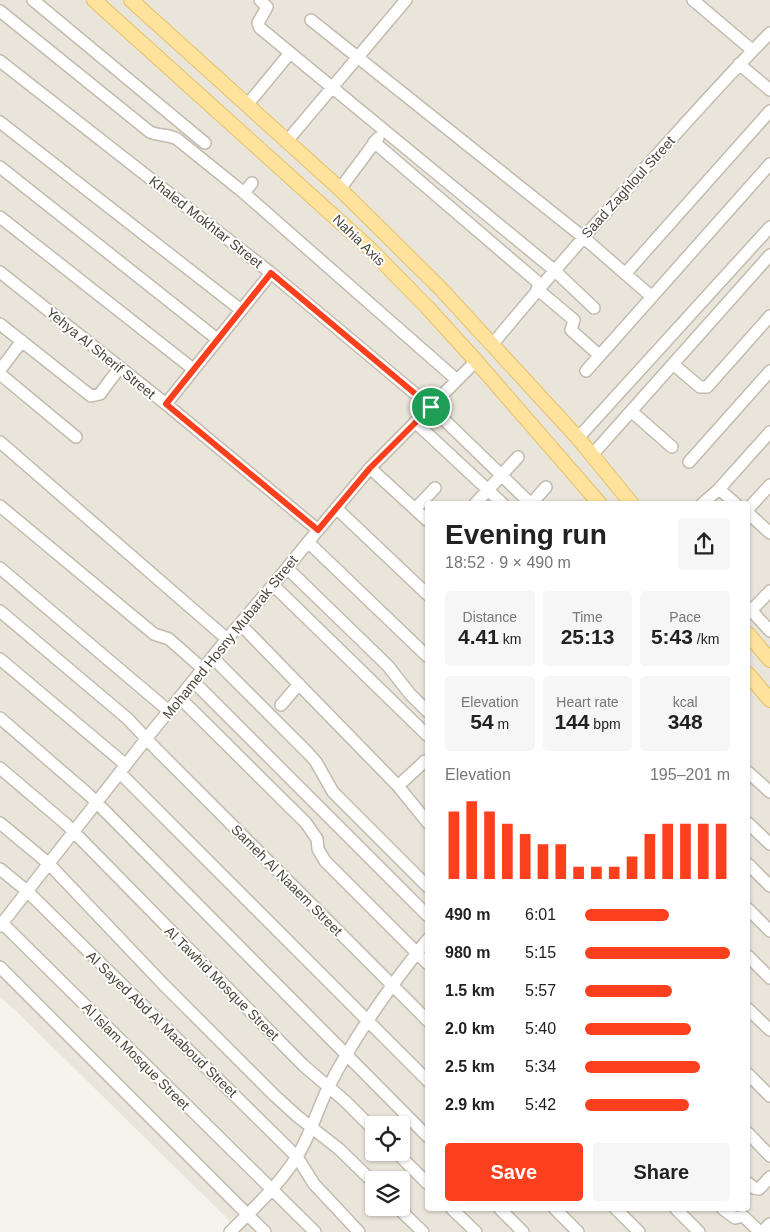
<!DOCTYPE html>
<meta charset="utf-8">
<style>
body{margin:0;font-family:Arial,sans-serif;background:#f6f6f6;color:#222;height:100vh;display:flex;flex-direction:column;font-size:19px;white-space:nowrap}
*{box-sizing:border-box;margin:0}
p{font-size:16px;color:#767676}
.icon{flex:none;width:28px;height:28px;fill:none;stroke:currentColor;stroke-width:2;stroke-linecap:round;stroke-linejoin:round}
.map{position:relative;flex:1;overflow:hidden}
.drawer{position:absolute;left:425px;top:501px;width:325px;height:710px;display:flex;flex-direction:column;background:#fff;border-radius:5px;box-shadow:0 1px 4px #0004}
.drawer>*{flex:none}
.fabs{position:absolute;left:365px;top:1116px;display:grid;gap:10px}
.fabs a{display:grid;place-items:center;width:45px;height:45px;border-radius:5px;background:#fff;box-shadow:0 1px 4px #0004;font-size:25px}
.pin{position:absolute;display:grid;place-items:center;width:42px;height:42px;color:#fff;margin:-21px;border:2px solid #fff;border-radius:50%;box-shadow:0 1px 5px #0007}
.round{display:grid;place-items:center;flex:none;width:52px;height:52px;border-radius:5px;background:#f6f6f6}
.headline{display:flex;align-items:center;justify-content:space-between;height:85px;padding:0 20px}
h1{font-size:28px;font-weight:700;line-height:38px}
.figures{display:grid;grid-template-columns:repeat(3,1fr);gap:8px;height:85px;padding:5px 20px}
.figures div{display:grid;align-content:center;border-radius:5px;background:#f6f6f6;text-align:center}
.figures b{font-size:21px;font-weight:700}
.figures small{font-size:14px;font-weight:400}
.figures p{font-size:14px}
.chart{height:140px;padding:10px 20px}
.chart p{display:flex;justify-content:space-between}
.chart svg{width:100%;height:90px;margin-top:5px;stroke:#fc3f1d;stroke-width:6}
.primary-button{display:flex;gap:10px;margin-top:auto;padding:10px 20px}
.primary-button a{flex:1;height:58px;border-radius:5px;background:#fc3f1d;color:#fff;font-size:20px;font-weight:700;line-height:58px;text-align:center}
.primary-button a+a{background:#f6f6f6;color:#222}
ul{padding:0 20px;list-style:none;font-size:16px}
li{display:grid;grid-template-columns:80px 60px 1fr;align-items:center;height:38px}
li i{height:12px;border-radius:6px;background:#fc3f1d}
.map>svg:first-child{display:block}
.residential{fill:#eae5da;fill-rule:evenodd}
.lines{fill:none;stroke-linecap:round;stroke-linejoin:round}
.minor-casing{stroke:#c2bbae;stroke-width:14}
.major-casing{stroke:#e6c16a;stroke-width:16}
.minor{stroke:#fff;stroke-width:11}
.major{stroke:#ffe39c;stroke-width:14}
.route-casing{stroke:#fff;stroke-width:10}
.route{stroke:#fc3f1d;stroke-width:6}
.labels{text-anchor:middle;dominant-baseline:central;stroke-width:4;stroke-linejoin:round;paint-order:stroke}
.street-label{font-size:14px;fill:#4b4439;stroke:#fff}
</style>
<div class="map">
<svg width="770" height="1232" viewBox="0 0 770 1232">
<rect width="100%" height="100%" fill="#f6f3ec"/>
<!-- residential -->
<path class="residential" d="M0,0H770V1232H241L17,1012L0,997ZM428,504H748V1209H428ZM374,1125H401V1152H374ZM374,1180H401V1208H374Z"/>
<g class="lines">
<defs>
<path id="minor" d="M33,0L205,143
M260,0L267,7L258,23L260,28L554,270L594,308
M693,0L752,50
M0,11L150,132C159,136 168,134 177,139L244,193L457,380
M311,20L583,237L652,297
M0,61L271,273L431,407L531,504
M739,64L770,90
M247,105L290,53
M0,122L241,310
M287,141L406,0
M374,142L541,285
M0,167L217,339
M340,189L378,138
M244,193L252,183
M0,217L193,369
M0,272L166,404L318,530
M625,274L770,111
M537,289L574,320L571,330L599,355
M0,324L91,396L100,394L120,367
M492,345C544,281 599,220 654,158C692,116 730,73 770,33
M673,364L700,387H707L770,316
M0,370L22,341
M586,371L770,164
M0,374L76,437
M166,404L271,273
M631,411L672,447
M415,422L503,504
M578,438L770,227
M0,442L227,639
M592,455L770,255
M689,462L770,371
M370,468L428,521
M719,489L736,504
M475,504L518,457
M531,504L546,487
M702,504L719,489L770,432
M0,506L154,634L169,639L203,669
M336,508L428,595
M415,509L435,488
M748,509L770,485
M748,513L770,533
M308,542L428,657
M0,568L170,712
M287,568L388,666L410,694L428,712
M273,585L428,736
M748,607L770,631
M0,611L128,719L157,750L428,1021
M751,611L770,591
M240,624L398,786L428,823
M212,657L309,754L316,762L333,792L428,887
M0,659L126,765
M193,681L428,916
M180,698L306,823L317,839L318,849L325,861L428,964
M281,705L299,684
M0,718L88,794L428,1137
M0,768L66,824L303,1065L345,1101L374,1130
M748,772L770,792
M120,773L428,1081
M398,786L425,761
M0,823L48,863L163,984L274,1095L297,1116L339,1149L374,1183
M748,823L770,844
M748,864L770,886
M0,869L27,891L284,1144L297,1157L314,1184L359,1232
M748,909L770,931
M2,923L315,1232
M0,926L146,739L227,639L273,585L318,530L370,468L476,361
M748,956L770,978
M0,967L265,1232
M748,1009L770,1030
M748,1074L770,1096
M748,1133L770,1156
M396,1152L428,1184
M748,1183L754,1188L759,1189L770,1177
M398,1208L423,1232
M452,1209L476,1232
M500,1209L523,1232
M555,1209L578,1232
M616,1209L639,1232
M676,1209L699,1232
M723,1209L735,1218L743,1216L760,1232
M230,1232C253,1209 279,1185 296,1158C310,1137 317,1110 328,1088C355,1035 390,986 428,939
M762,1232L770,1224"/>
<path id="major" d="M94,0L368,247L427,307L476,361L600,504
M131,0L340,189L441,289L578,438L632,504
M748,634L770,660
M748,674L770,700"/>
</defs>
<!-- minor casing -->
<use href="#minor" class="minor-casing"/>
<!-- major casing -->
<use href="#major" class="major-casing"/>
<!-- minor -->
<use href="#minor" class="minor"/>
<!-- major -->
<use href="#major" class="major"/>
</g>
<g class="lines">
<defs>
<path id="route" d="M271,273L431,407L370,468L318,530L166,404Z"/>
</defs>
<!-- route casing -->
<use href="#route" class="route-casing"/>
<!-- route -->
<use href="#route" class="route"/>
</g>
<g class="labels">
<!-- street labels -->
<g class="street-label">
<text transform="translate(628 187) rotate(-48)">Saad Zaghloul Street</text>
<text transform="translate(206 222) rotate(38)">Khaled Mokhtar Street</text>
<text transform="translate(359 240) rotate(44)">Nahia Axis</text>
<text transform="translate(101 353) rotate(39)">Yehya Al Sherif Street</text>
<text transform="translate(230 637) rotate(-51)">Mohamed Hosny Mubarak Street</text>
<text transform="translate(287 880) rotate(45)">Sameh Al Naaem Street</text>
<text transform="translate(222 983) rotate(45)">Al Tawhid Mosque Street</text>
<text transform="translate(162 1024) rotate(44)">Al Sayed Abd Al Maaboud Street</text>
<text transform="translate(136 1056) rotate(45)">Al Islam Mosque Street</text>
</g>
</g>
</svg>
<div class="fabs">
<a><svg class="icon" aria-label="locate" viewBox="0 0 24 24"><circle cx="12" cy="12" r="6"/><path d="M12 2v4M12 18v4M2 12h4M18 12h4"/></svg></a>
<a><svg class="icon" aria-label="layers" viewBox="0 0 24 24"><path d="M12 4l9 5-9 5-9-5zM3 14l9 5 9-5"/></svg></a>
</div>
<div class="pin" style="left:431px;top:407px;background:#1e9e55"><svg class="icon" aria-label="arrive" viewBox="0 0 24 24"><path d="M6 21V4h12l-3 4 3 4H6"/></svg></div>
<section class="drawer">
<div class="headline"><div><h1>Evening run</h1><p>18:52 · 9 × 490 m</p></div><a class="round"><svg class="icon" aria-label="share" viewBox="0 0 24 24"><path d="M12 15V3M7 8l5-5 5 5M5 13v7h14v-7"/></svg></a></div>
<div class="figures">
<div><p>Distance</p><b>4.41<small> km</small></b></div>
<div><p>Time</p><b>25:13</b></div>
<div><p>Pace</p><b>5:43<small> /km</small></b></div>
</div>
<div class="figures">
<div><p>Elevation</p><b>54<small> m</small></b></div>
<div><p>Heart rate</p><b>144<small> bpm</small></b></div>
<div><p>kcal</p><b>348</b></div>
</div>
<div class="chart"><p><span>Elevation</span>195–201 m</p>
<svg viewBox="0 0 160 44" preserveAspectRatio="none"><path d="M5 44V11M15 44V6M25 44V11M35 44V17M45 44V22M55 44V27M65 44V27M75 44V38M85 44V38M95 44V38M105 44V33M115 44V22M125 44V17M135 44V17M145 44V17M155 44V17"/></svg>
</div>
<ul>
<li><b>490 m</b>6:01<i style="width:58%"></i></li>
<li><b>980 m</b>5:15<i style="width:100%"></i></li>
<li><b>1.5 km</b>5:57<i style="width:60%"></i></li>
<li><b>2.0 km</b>5:40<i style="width:73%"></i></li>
<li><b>2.5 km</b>5:34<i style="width:79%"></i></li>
<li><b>2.9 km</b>5:42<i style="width:72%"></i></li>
</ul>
<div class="primary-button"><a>Save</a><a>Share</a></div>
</section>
</div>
